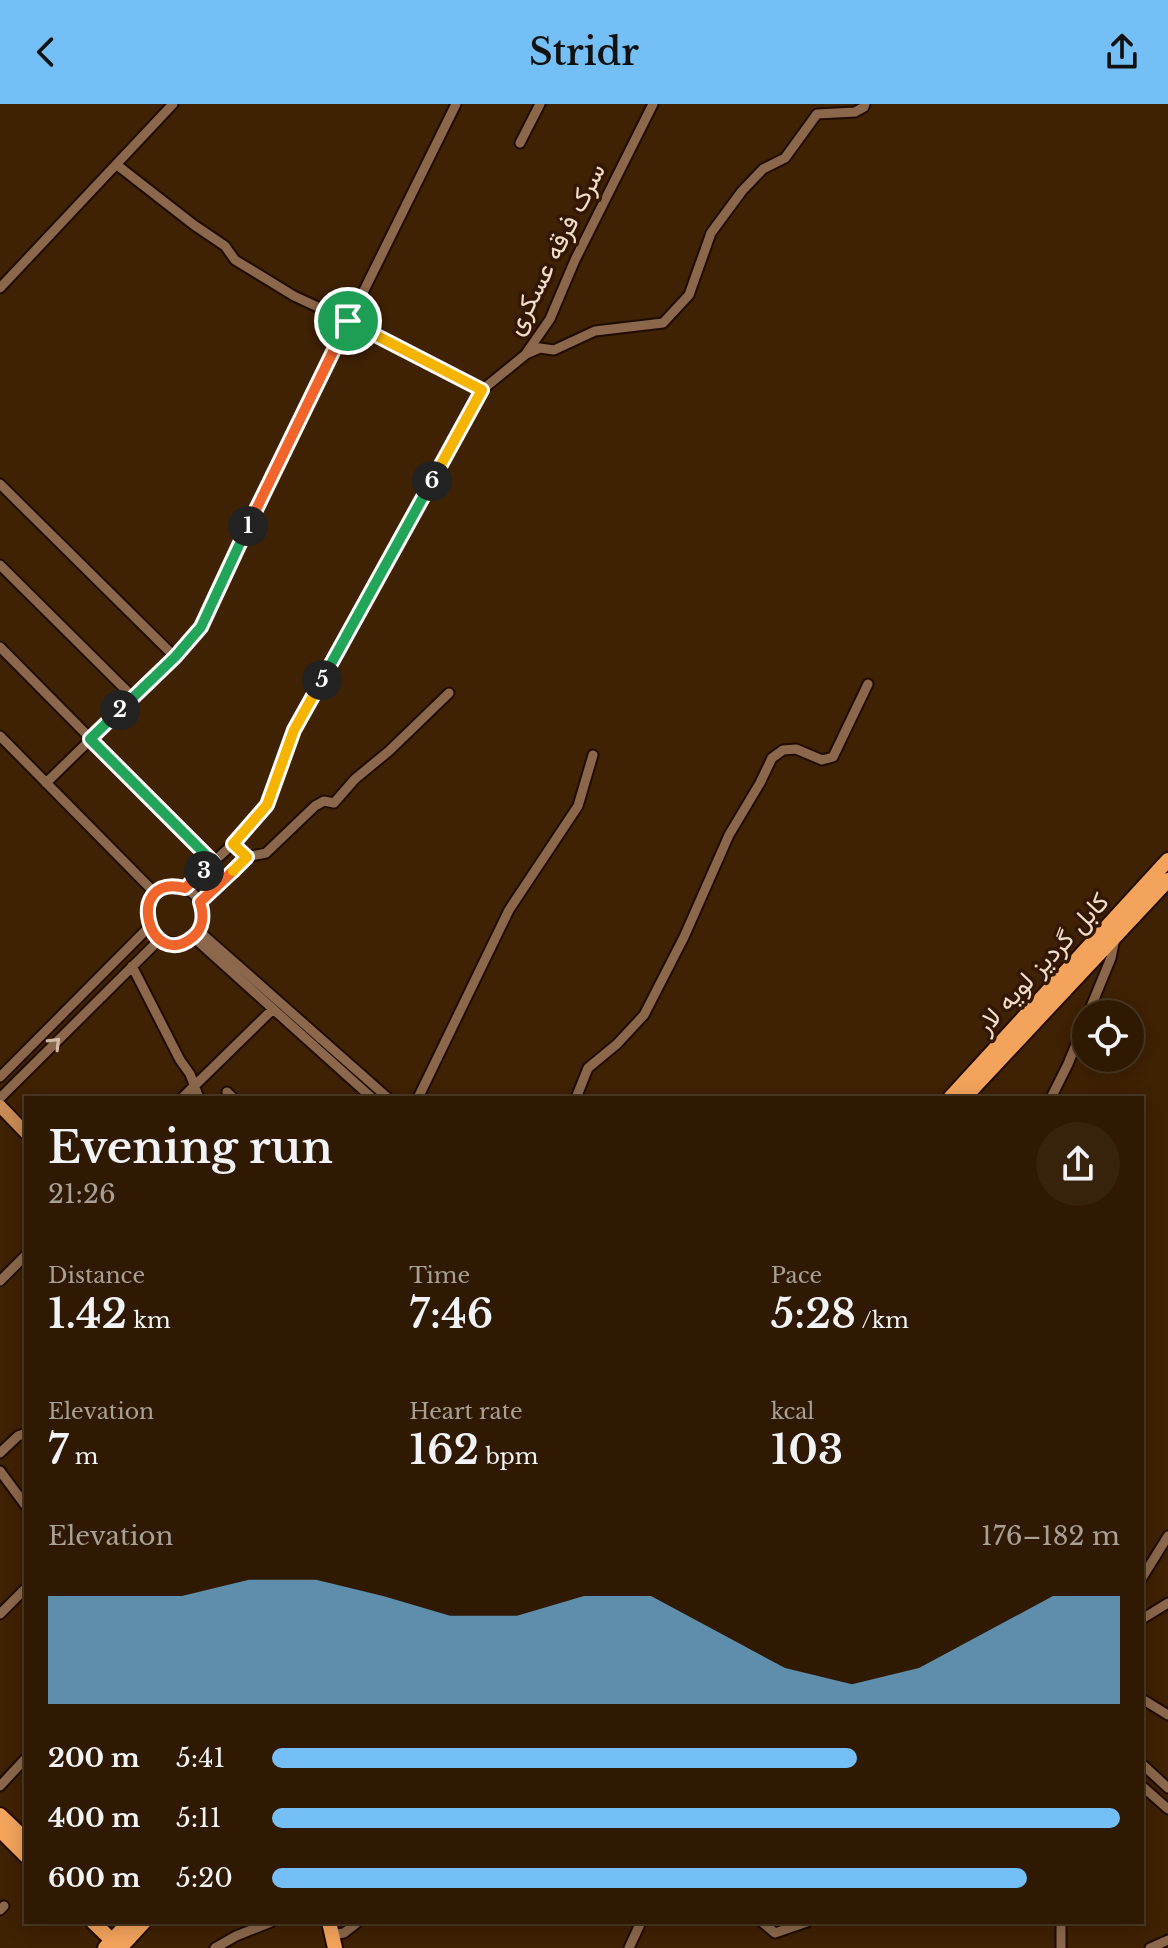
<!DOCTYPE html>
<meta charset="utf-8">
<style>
body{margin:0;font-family:"Libre Baskerville",Vazirmatn,serif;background:#37220c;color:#f1f3f6;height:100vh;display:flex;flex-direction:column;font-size:30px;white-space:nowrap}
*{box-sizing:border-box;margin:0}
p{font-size:26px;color:#a7a099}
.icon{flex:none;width:44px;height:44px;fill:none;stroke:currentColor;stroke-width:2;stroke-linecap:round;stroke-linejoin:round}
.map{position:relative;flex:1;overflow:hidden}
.side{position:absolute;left:24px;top:992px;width:1120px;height:828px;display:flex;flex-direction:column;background:#2f1902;border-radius:0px;box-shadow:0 4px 20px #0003,0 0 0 2px #4a3824}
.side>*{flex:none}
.tools{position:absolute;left:1072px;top:896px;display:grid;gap:16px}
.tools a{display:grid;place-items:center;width:72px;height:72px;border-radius:50%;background:#2f1902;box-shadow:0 4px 20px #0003,0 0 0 2px #4a3824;font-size:40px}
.pin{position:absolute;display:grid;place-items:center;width:68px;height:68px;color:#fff;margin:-34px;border:4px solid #fff;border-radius:50%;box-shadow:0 2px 8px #0007}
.km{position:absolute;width:40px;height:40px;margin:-20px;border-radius:50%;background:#222;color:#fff;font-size:22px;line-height:40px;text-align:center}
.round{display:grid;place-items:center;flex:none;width:84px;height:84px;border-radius:42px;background:#37220c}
.overview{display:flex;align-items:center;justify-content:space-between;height:136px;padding:0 24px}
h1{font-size:44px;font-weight:600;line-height:60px}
.figures{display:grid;grid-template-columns:repeat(3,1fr);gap:12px;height:136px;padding:8px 24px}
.figures div{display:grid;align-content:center}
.figures b{font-size:40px;font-weight:600}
.figures small{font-size:22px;font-weight:400}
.figures p{font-size:22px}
.chart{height:224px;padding:16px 24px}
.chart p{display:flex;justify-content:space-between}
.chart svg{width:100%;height:144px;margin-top:8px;fill:#74c0f6;opacity:.7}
ul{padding:0 24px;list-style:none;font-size:26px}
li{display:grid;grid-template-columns:128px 96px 1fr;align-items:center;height:60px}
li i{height:20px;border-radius:10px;background:#74c0f6}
header{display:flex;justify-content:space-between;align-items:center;height:104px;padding:0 24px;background:#74c0f6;color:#111;font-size:36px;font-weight:600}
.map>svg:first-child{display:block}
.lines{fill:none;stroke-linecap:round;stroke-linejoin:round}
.minor-casing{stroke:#210b00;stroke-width:13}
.major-casing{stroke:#210b00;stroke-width:16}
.highway-casing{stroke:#210b00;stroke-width:18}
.minor{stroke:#8b684b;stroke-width:9}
.major{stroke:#c98b55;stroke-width:12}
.highway{stroke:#f3a35c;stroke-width:14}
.oneway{stroke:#d2baa6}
.split-1-casing{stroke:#fff;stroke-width:16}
.split-2-casing{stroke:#fff;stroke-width:16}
.split-3-casing{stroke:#fff;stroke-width:16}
.split-4-casing{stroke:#fff;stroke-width:16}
.split-5-casing{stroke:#fff;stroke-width:16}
.split-6-casing{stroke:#fff;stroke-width:16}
.split-7-casing{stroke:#fff;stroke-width:16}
.split-1{stroke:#f0652b;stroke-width:10}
.split-2{stroke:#22a559;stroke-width:10}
.split-3{stroke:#22a559;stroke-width:10}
.split-4{stroke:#f0652b;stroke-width:10}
.split-5{stroke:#f5b400;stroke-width:10}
.split-6{stroke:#22a559;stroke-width:10}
.split-7{stroke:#f5b400;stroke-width:10}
.labels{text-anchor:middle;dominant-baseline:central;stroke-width:7;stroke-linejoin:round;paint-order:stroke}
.street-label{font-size:26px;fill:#f1ddcd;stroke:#341700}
</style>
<header><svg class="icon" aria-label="back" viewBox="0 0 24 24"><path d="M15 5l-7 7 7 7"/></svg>Stridr<svg class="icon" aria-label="share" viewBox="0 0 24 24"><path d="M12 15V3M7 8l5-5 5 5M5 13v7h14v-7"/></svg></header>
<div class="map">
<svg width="1168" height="1844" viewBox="0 0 1168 1844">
<rect width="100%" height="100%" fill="#3f2103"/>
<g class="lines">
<defs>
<path id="minor" d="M520,39L540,0
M117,61L194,121L225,142L235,156L294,192L348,217L482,286
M0,184L173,0
M526,250L540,244L554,246L595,227L663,219L689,191L711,129L742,87L763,65L785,54L817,10L855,8L864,3L865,0
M0,380L175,553
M0,461L133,593
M0,543L213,758
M0,632L156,790
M46,679L175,553L201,523L232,454L456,0
M247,753L266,749L315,702L324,697L334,699L355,675L389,647L449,589
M147 811a28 28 0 1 1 56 0a28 28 0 1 1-56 0Z
M185,784L233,740L267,701L294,626L482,286L525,251L550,215L575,156L653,0
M200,798L247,753L233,740
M199,827L388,994
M193,833L372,994
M132,862L180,956L190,970L199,994
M1088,910L1111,854L1115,834
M0,973L149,823
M227,988L233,994
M0,994L160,835
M182,994L273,905
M418,994L509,806L578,702L593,651
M576,994L588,964L617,940L644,911L684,833L729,731L760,679L772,654L783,646L796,645L822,656L833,653L868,580
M1051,994L1068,960L1086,916
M0,1177L26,1151
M0,1349L18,1332L26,1329
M0,1367L26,1402
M1142,1474L1168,1432
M0,1510L26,1484
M1142,1515L1168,1499
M1142,1595L1168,1611
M1142,1660L1168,1684
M0,1682L26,1654
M1142,1682L1168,1705
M0,1806L4,1802
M762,1818L775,1829L807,1818
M1061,1818V1844
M330,1831L344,1829L358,1818
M215,1844L236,1832L271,1818
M629,1844L641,1818
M1150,1844L1168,1836"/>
<path id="major" d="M0,1002L26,1029"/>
<path id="highway" d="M950,994L1168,756
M964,994L1168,776
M0,1711L26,1736
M0,1726L26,1752
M93,1818L120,1844
M329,1818L335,1844
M105,1844L129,1818
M120,1844L144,1818"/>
</defs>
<!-- minor casing -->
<use href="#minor" class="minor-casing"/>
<!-- major casing -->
<use href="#major" class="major-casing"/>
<!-- highway casing -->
<use href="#highway" class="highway-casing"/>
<!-- minor -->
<use href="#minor" class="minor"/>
<!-- major -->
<use href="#major" class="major"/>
<!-- highway -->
<use href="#highway" class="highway"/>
</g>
<!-- one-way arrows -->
<defs><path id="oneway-chevron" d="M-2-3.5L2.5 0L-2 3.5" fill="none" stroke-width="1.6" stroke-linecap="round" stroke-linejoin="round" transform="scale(2)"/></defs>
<use class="oneway" href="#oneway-chevron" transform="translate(55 939) rotate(-45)"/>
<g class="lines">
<defs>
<path id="split-1" d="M248,422L348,217"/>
<path id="split-2" d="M120,606L175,553L201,523L248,422"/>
<path id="split-3" d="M120,606L90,635L213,758L204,767"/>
<path id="split-4" d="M204,767L185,784C123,768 148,870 193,833C204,824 204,810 200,798L233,767"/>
<path id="split-5" d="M233,767L247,753L233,740L267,701L294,626L322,576"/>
<path id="split-6" d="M322,576L432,377"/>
<path id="split-7" d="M348,217L482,286L432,377"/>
</defs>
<!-- split-1 casing -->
<use href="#split-1" class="split-1-casing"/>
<!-- split-2 casing -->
<use href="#split-2" class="split-2-casing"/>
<!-- split-3 casing -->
<use href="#split-3" class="split-3-casing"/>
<!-- split-4 casing -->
<use href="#split-4" class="split-4-casing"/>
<!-- split-5 casing -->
<use href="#split-5" class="split-5-casing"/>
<!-- split-6 casing -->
<use href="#split-6" class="split-6-casing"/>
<!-- split-7 casing -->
<use href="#split-7" class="split-7-casing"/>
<!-- split-1 -->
<use href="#split-1" class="split-1"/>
<!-- split-2 -->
<use href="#split-2" class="split-2"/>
<!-- split-3 -->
<use href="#split-3" class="split-3"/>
<!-- split-4 -->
<use href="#split-4" class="split-4"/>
<!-- split-5 -->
<use href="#split-5" class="split-5"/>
<!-- split-6 -->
<use href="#split-6" class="split-6"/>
<!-- split-7 -->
<use href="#split-7" class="split-7"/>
</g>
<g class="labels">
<!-- street labels -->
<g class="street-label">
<text transform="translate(555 145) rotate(-63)">سرک فرقه عسکری</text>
<text transform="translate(1042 859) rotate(-47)">کابل گردیز لویه لار</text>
</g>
</g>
</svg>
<div class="tools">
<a><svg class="icon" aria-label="locate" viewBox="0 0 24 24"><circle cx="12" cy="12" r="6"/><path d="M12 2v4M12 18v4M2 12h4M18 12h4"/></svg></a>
</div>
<div class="pin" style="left:348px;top:217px;background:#1e9e55"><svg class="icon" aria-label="arrive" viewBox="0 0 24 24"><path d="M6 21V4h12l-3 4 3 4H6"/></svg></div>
<b class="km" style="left:248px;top:422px">1</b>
<b class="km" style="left:120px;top:606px">2</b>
<b class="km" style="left:204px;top:767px">3</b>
<b class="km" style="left:322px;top:576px">5</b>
<b class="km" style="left:432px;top:377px">6</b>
<section class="side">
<div class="overview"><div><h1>Evening run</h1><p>21:26</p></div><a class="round"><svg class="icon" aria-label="share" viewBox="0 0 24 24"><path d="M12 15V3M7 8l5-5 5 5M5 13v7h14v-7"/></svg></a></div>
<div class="figures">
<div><p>Distance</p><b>1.42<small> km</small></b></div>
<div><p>Time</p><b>7:46</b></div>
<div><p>Pace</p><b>5:28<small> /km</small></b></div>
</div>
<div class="figures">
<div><p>Elevation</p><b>7<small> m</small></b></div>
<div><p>Heart rate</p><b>162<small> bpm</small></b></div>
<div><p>kcal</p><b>103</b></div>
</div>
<div class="chart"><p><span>Elevation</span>176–182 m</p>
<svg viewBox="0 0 160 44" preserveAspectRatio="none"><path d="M0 44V11L10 11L20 11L30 6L40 6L50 11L60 17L70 17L80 11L90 11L100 22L110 33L120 38L130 33L140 22L150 11L160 11V44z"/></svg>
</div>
<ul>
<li><b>200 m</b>5:41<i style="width:69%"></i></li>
<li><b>400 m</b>5:11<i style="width:100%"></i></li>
<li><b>600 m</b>5:20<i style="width:89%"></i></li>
</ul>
</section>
</div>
